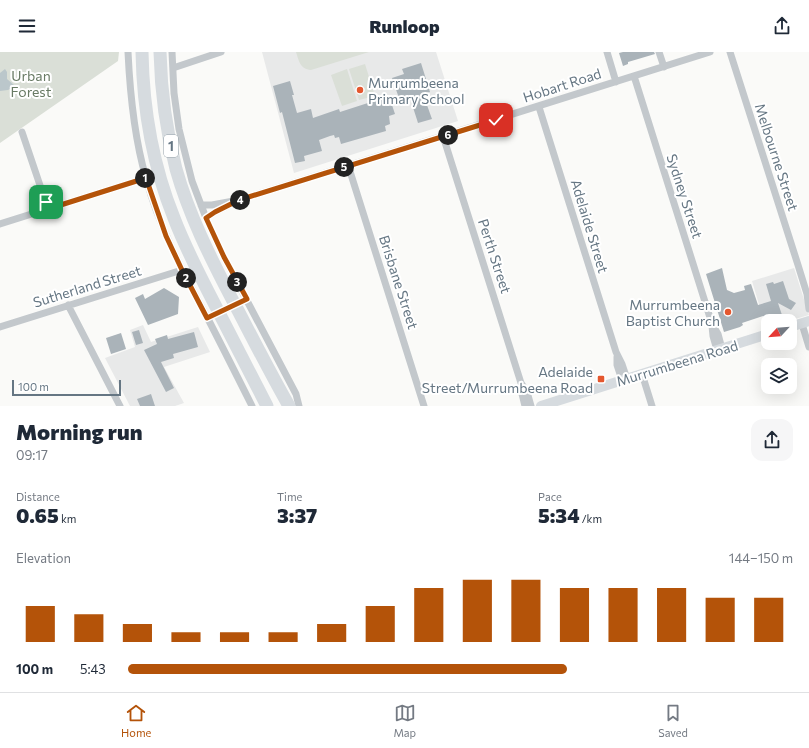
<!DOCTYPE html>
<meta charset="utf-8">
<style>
body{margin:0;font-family:Commissioner,sans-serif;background:#f6f6f7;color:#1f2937;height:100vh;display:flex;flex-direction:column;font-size:15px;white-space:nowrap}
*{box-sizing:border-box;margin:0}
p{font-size:13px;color:#747a83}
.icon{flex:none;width:22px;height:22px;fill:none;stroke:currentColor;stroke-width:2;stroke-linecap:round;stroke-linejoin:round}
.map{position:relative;height:354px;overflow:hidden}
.side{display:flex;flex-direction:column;background:#fff;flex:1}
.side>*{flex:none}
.needle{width:26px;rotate:244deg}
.controls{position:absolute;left:761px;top:262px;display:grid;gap:8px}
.controls a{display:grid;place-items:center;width:36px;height:36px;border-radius:8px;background:#fff;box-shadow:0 4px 16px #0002;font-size:20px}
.scale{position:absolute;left:12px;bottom:10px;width:109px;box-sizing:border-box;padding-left:4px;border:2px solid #657683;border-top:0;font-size:11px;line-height:14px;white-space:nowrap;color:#657683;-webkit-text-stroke:3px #fff;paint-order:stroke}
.pin{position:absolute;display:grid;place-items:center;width:34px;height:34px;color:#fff;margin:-17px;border-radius:8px;box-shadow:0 2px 6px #0006}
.km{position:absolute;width:20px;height:20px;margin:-10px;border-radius:50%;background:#222;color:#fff;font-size:11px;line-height:20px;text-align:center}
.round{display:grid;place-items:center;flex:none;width:42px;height:42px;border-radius:12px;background:#f6f6f7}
.summary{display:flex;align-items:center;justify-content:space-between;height:68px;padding:0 16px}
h1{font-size:22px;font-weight:800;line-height:30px}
.stats{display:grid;grid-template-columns:repeat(3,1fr);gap:6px;height:68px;padding:4px 16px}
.stats div{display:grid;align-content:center}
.stats b{font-size:20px;font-weight:800}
.stats small{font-size:11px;font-weight:400}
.stats p{font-size:11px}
.chart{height:112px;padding:8px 16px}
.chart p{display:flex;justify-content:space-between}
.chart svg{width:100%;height:72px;margin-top:4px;stroke:#b45309;stroke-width:6}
ul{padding:0 16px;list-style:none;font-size:13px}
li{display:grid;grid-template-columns:64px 48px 1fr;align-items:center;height:30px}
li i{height:10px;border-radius:5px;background:#b45309}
header{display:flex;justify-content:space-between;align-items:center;height:52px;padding:0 16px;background:#fff;font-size:18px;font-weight:800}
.tabs{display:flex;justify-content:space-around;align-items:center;height:56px;border-top:1px solid #e0e1e3;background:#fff;font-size:11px;color:#747a83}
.tabs a{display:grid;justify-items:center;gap:2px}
.tabs .active{color:#b45309}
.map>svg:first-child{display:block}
.built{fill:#e8e9e9}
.green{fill:#dadfd7}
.water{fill:#bbc7cb}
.building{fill:#aab3b9}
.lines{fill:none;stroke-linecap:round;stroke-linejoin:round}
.street{stroke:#c3c8cc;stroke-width:7}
.secondary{stroke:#d6dbdf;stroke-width:10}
.highway{stroke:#d6dbdf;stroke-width:13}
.route-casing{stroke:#fff;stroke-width:8}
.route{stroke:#b45309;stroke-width:5}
.poi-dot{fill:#e4572e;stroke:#fff;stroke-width:1.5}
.labels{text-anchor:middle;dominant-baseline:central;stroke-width:4;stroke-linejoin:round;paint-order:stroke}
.shield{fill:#fff;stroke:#939fa8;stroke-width:1}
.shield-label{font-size:13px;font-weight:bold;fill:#657683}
.park-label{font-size:14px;fill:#687a64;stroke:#fff}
.poi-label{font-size:14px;fill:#657683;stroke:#fff;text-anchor:end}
.street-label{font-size:14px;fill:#657683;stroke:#fff}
</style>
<header><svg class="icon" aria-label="menu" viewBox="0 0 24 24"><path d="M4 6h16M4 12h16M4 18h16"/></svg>Runloop<svg class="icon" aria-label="share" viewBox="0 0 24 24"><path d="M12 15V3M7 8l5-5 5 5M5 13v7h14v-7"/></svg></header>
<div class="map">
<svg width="809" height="354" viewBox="0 0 809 354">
<rect width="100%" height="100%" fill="#fafaf8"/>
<!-- built -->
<path class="built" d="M262,0H436L458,69L294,121Z
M794,216L809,263L788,269H768V275L766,276L752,229Z
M143,273L151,290L198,275L210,300L164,315L184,351L175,354H130L105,306L135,295L130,278Z"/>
<!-- green -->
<path class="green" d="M0,0H119L118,9L0,91Z
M296,0H369L311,18C300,17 299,9 296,0Z
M365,12L375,44L359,48L349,17Z
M347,17L357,49L342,54L331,23Z"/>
<!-- water -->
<path class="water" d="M5,17L7,20V27L14,33L12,36L8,38L0,39V42V21Z"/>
<!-- building -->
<path class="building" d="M623,0H654L655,2L628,10V12L623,14L619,1Z
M421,11L430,40L423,42L432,67L418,71L410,46L400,49L392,26L404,22L402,17Z
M290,29L294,43H292L297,61L311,57L313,66L339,57L340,60L371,50V48L382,44L386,54L392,53L395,62L389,64L390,72L385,74L386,79L341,92L339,85L335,86L334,83L330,84L319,88L322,99L304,104L305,109L295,111L282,60L280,61L273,34Z
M722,216L727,238L734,241L745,238L744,234L751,232L758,253L771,249L766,232L773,230L774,232L783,229L789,247L796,251L791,258L778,251L783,266L775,269H764L763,264L742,271L743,273L740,275L724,280L706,222Z
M164,236L179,245L178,262L148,273L135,246L143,242L145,247Z
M139,278L143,291L136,293L132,280Z
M194,280L198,295L173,302L174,306L161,310L174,336L166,340L144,298L157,292L155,287L167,283L168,287Z
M121,281L126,297L111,302L106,286Z
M151,342L155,354H140L137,347Z"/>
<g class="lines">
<!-- street -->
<path class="street" d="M128,0C130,42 134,85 146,126C159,175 183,220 207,265C222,294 237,324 252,354
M172,0L174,41L179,77L192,129L206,166L224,205L296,342L299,354
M607,0L616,30
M659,0L664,15
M730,0L798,213L807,242L809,257
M173,16L221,0
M634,24L712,272L718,282L722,297
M539,55L616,300L622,312L627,327
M22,80L48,157
M443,84L521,331L527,340L531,354
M348,113L424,354
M201,153H212L239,148L710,0
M206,166L215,160L233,151
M0,172L146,126
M68,253L120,354
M207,266L247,247
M802,272L809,295
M712,274L713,284L717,298
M0,275L182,218
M617,305V313L622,328
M642,322L652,354
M521,333L522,342L525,354"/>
<!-- secondary -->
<path class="secondary" d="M790,275L809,269
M541,354L768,282"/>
<!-- highway -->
<path class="highway" d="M142,0C143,57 153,114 174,166C185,195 199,222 213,249C231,284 249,319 267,354
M160,0C161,40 166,78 176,117C189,163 210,205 232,247C251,283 269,319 289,354"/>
</g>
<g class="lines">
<defs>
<path id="route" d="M46,150L48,157L146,126L166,184L182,218L207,266L247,247L224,205L206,166L215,160L239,148L496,68"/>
</defs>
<!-- route casing -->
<use href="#route" class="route-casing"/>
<!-- route -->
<use href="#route" class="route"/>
</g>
<!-- markers -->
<g class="poi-dot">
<circle cx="360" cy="38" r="4"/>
<circle cx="728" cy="260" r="4"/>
<rect x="597" y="323" width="8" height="8" rx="2"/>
</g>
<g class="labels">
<!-- shield labels -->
<rect class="shield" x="164" y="83" width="14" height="22" rx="3"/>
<g class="shield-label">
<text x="171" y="94">1</text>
</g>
<!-- park labels -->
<g class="park-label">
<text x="31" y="23">Urban<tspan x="31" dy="16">Forest</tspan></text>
</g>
<!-- poi labels -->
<g class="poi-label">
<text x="368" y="30" text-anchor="start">Murrumbeena<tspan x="368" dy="16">Primary School</tspan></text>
<text x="720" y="252">Murrumbeena<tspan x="720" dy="16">Baptist Church</tspan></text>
<text x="593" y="319">Adelaide<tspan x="593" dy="16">Street/Murrumbeena Road</tspan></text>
</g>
<!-- street labels -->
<g class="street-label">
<text transform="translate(562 33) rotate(-18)">Hobart Road</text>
<text transform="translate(777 105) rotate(72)">Melbourne Street</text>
<text transform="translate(685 144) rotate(72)">Sydney Street</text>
<text transform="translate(590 174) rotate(73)">Adelaide Street</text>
<text transform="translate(495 204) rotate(72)">Perth Street</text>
<text transform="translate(399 230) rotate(72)">Brisbane Street</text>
<text transform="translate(87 234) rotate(-17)">Sutherland Street</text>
<text transform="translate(677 311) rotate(-17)">Murrumbeena Road</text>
</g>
</g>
</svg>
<div class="controls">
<a><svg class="needle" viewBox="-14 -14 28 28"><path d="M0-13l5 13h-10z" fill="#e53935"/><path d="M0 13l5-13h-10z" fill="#747a83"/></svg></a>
<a><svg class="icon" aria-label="layers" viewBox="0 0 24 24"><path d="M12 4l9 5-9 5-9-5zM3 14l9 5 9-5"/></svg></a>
</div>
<div class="scale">100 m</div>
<div class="pin" style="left:46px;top:150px;background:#1e9e55"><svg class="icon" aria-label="arrive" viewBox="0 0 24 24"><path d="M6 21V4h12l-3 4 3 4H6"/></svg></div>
<div class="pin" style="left:496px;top:68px;background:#d93025"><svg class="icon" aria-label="check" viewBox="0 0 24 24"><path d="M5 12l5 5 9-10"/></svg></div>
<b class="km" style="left:145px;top:126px">1</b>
<b class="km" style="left:186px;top:226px">2</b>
<b class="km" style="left:237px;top:230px">3</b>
<b class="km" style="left:240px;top:148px">4</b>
<b class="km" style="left:344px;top:115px">5</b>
<b class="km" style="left:448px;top:83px">6</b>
</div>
<section class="side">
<div class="summary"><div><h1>Morning run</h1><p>09:17</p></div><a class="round"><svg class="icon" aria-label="share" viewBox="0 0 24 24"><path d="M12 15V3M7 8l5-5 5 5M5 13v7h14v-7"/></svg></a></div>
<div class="stats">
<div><p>Distance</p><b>0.65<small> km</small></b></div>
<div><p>Time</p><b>3:37</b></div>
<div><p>Pace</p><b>5:34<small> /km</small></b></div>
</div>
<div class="chart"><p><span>Elevation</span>144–150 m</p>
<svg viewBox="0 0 160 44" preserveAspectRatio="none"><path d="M5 44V22M15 44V27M25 44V33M35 44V38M45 44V38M55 44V38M65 44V33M75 44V22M85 44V11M95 44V6M105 44V6M115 44V11M125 44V11M135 44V11M145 44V17M155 44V17"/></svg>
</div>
<ul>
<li><b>100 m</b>5:43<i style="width:66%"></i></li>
</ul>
</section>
<nav class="tabs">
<a class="active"><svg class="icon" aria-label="home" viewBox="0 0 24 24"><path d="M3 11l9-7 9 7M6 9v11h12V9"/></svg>Home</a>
<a><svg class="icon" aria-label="map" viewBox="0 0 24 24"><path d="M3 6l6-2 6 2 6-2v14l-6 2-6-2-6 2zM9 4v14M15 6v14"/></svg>Map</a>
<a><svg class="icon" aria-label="saved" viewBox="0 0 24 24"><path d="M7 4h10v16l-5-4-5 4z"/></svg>Saved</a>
</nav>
